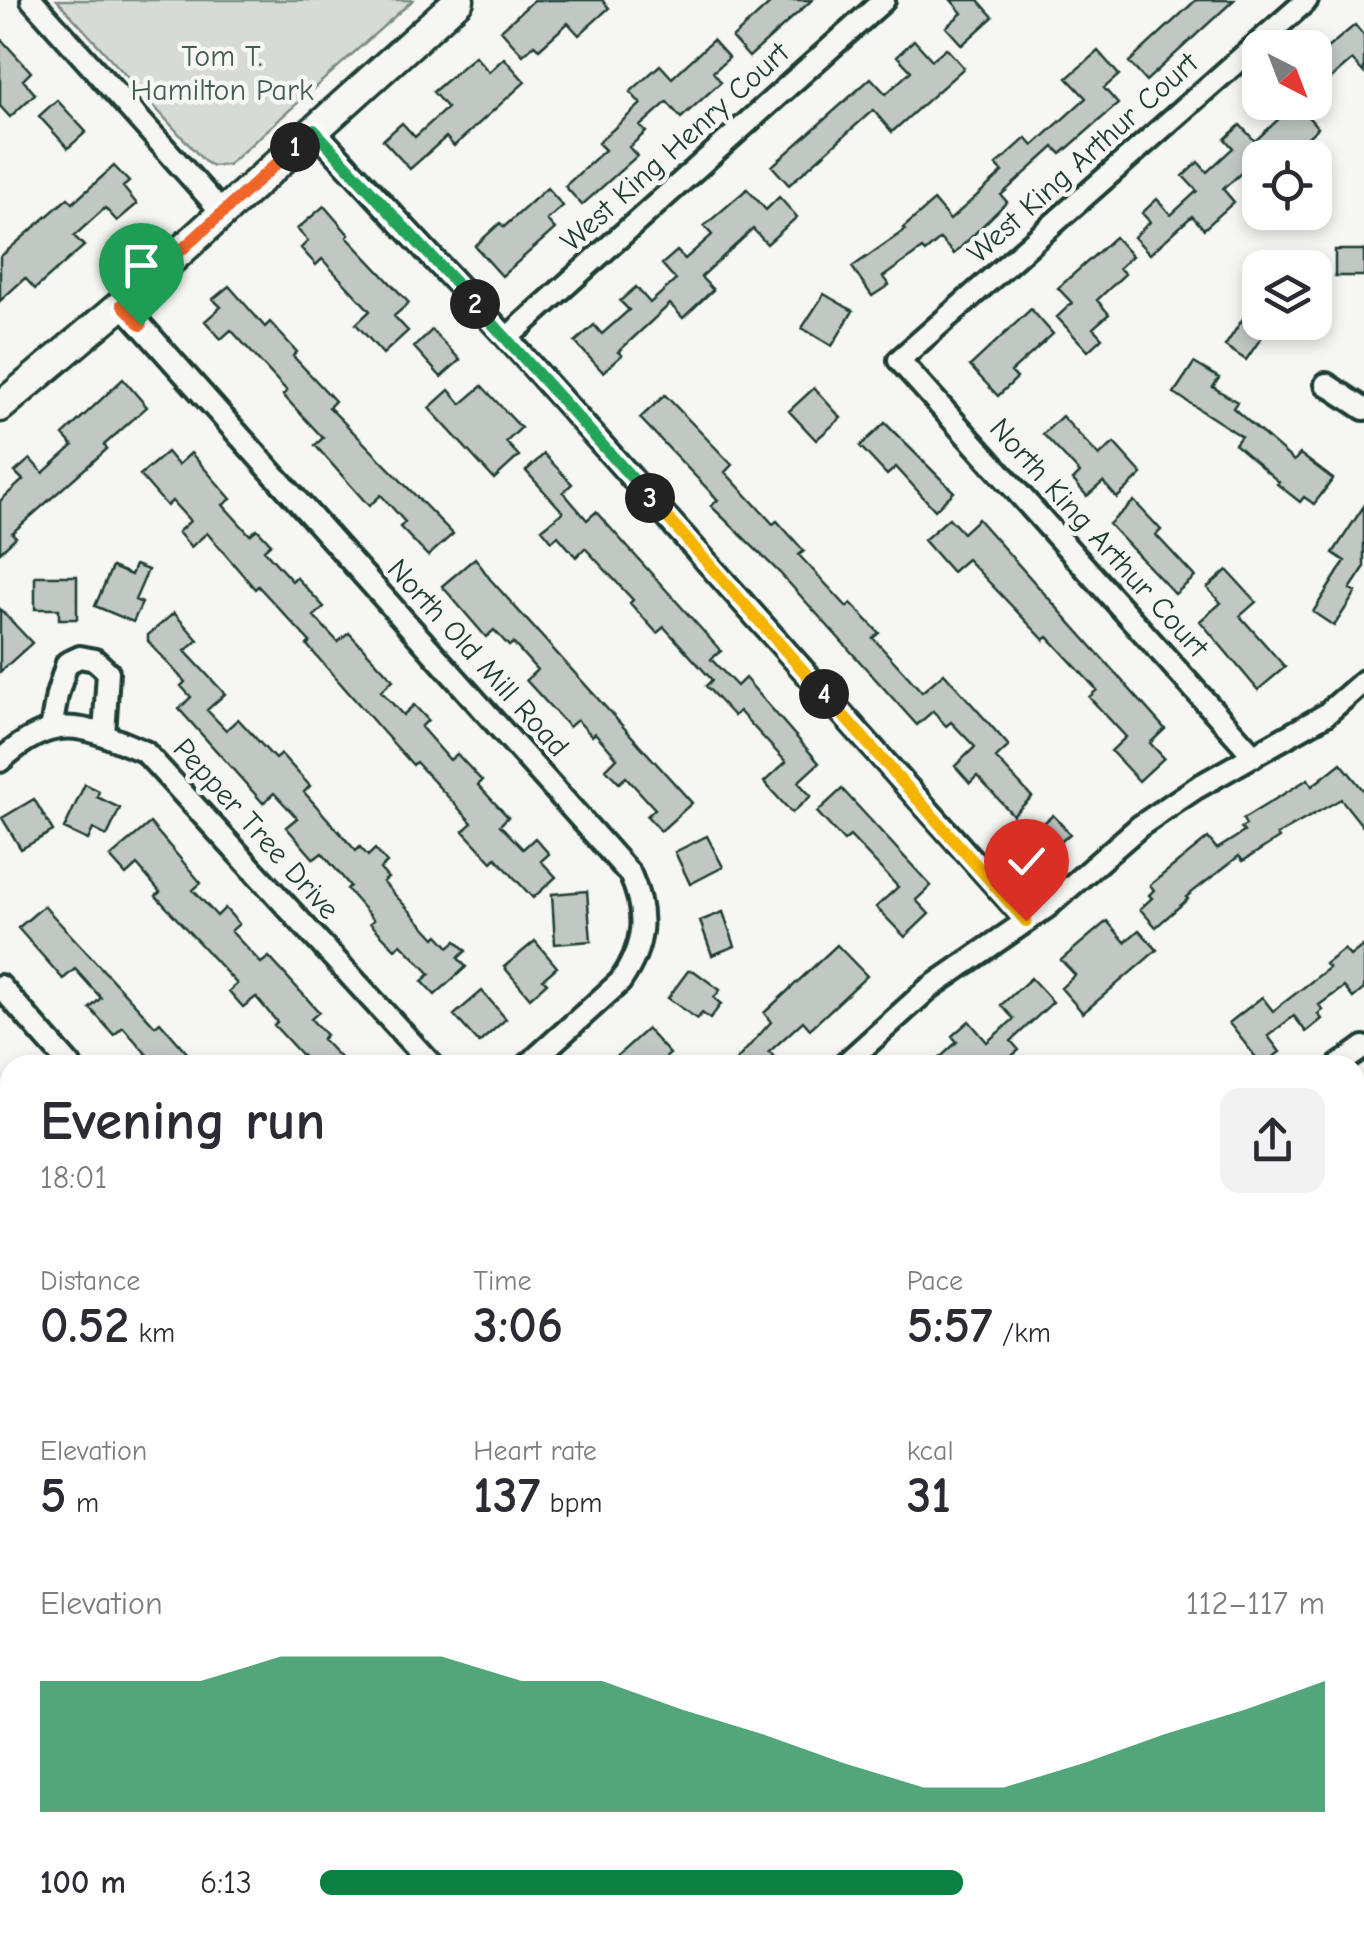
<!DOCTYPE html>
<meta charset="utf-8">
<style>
body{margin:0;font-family:"Comic Neue",sans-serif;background:#f2f2f3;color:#2b2b33;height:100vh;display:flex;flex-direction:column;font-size:38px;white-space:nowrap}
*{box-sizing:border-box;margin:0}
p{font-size:32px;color:#7c7c81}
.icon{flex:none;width:55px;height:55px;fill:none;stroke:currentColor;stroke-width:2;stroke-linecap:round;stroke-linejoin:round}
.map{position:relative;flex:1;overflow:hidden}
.details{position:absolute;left:0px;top:1055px;width:1365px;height:888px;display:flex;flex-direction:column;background:#fff;border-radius:30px 30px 0 0;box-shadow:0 5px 15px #0003}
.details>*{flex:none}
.needle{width:65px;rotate:138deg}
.controls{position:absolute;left:1242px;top:30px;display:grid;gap:20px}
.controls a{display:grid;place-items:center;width:90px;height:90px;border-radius:20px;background:#fff;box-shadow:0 5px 15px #0003;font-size:50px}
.pin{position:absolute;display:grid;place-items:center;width:85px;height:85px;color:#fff;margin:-102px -42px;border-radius:50% 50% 50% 0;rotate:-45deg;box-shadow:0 0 10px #0007}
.pin .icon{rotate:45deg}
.km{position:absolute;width:50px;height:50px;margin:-25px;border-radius:50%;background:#222;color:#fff;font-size:28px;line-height:50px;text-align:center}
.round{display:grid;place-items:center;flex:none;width:105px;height:105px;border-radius:20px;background:#f2f2f3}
.headline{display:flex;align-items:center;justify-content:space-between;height:170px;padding:0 40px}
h1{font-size:55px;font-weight:700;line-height:75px}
.metrics{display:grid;grid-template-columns:repeat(3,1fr);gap:15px;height:170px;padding:10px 40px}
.metrics div{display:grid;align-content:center}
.metrics b{font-size:50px;font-weight:700}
.metrics small{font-size:28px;font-weight:400}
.metrics p{font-size:28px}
.chart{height:280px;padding:20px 40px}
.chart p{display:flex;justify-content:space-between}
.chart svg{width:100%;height:180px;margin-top:10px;fill:#0b8043;opacity:.7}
ul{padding:0 40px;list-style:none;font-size:32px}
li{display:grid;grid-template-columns:160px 120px 1fr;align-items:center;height:75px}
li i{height:25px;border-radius:12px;background:#0b8043}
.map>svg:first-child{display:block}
.green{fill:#d6dbd6;stroke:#7a8c85;stroke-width:2.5}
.water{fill:#aab3ae;stroke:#72847d;stroke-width:2.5}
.building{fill:#c1c8c3;stroke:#1f3d34;stroke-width:2.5}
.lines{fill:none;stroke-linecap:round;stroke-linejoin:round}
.street-casing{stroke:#1f3d34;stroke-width:28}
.secondary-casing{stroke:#1f3d34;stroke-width:35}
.street{stroke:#f6f6f2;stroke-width:20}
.secondary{stroke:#f6f6f2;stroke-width:28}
.split-1-casing{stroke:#fff;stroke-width:20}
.split-2-casing{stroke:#fff;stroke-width:20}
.split-3-casing{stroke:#fff;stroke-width:20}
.split-4-casing{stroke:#fff;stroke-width:20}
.split-5-casing{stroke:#fff;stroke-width:20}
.split-1{stroke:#f0652b;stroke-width:12}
.split-2{stroke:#22a559;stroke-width:12}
.split-3{stroke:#22a559;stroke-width:12}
.split-4{stroke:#f5b400;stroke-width:12}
.split-5{stroke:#f5b400;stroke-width:12}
.labels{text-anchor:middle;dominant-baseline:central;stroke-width:9;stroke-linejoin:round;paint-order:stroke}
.park-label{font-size:30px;fill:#445d54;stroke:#f6f6f2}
.street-label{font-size:30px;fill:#1f3d34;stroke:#f6f6f2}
</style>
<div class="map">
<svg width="1364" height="1941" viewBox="0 0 1364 1941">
<rect width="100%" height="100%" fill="#f6f6f2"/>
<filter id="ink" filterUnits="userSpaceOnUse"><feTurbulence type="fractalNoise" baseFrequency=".01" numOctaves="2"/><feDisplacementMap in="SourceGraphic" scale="20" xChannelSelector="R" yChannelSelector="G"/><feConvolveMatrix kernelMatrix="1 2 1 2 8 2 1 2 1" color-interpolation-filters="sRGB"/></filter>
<g filter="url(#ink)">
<!-- green -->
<path class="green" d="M57,0H413L228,165L212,166L204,161Z
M10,1844V1932H294L301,1941H0V1853Z"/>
<!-- water -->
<path class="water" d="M858,1933H929L932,1941H853Z"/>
<!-- building -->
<path class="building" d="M534,0H602L609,8L579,35L568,23L539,49L534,45L523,55L501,30Z
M774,0H812L749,57L732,38Z
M951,0H978L993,17L962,45L946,27L962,13Z
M1196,0H1234L1146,81L1129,62Z
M1355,25L1364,36V73L1352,60L1315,92V58Z
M0,38L31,72L23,80L35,94L10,117L0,106Z
M713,40L729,58L713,72L721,82L681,118L667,102L640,126L646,132L629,147L637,156L582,205L565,186L605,150L598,143L641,104L630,92L660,65L672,78Z
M914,40L932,60L946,48L964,68L892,132L873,110L789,185L772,166L871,78L886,94L911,71L897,56Z
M1098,51L1119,75L1104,88L1118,104L1061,154L1054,147L1001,195L1007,202L954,254L940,239L925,252L922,249L883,277L889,285L872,296L852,267L905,230L903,228L934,201L950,220L1003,172L996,165L1026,138L1033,146L1086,98L1067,78Z
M475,56L489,72L504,58L525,82L454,146L446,137L410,169L383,140L402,123L415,137L447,108L433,92Z
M57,100L86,132L68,148L39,116Z
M1268,102H1295L1318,128L1288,155L1276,142L1223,189L1234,202L1204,229L1192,216L1150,254L1134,237L1150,222L1142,213L1157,199L1171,215L1197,191L1183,176L1198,162L1207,172L1233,148L1225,139L1240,125L1255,141L1281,117Z
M114,166L129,182L123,187L137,204L117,221L105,208L74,236L84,246L69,259L35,289L25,278L0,301V257L68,198L73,203Z
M547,188L563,206L547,220L555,229L502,276L475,246L500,223L504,227Z
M747,189L766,210L779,197L797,217L767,244L753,229L701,277L713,290L683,318L670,304L618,352L622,355L603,372L575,342L594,325L602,334L629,310L620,301L636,287L650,303L676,280L662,264L677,251L685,259L712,235L704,226Z
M324,206L349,235L347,237L409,303L394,316L408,331L383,354L356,324L370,311L322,259L316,265L301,248L308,241L297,229Z
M1115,237L1132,256L1119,268L1125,274L1097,300L1109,314L1093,328L1102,338L1088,351L1057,317L1072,303L1058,288Z
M1335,250H1364V276H1335Z
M229,286L265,327L270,322L297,352L293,356L335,401L329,407L453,534L428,556L400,527L405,522L381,495L369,506L315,445L323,438L283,395L287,391L231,330L221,339L205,321L221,307L213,299Z
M824,294L853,311L832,346L802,328Z
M1031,309L1053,334L1011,372L1017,378L998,396L970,366Z
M1248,311L1260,319V322L1270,325L1246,360L1225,346Z
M432,330L460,360L441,377L414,347Z
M1194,363L1219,378L1213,387L1237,402L1233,408L1294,461L1300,454L1333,479L1314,504L1304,497L1300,502L1277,484L1279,482L1235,444L1241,436L1174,393Z
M123,379L147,407L104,445L107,449L12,533L16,537L0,552V501L23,480L15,472L30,459L43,473L73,446L63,435Z
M482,386L521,428L506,442L519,456L494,479L429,408L449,390L461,404Z
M814,388L841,418L816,440L789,411Z
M665,395L732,465L725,472L773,524L777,521L804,551L799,555L847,607L851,603L879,633L873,638L922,692L944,673L1009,746L996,758L1032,797L1013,815L977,776L970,783L955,766L975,747L951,722L946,726L933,711L917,725L780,573L711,506L718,500L640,418Z
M1062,416L1099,456L1114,443L1142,474L1117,498L1103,482L1087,496L1073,480L1080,473L1043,434Z
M885,423L954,492L935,510L896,467L887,475L860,446Z
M167,452L178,465L191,453L231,499L223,505L250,535L257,529L271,544L264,550L292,581L296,577L324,607L314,616L338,642L349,633L393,680L381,691L403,715L414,705L428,720L421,727L450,760L457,754L482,781L478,785L508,817L500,825L523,849L535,838L549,854L541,861L556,877L533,898L496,858L492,862L463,831L472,823L416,762L413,765L384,733L307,645L310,642L258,586L255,589L207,533L191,547L178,532L190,521L172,501L167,506L140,475Z
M544,454L572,484L563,492L587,520L596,512L721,651L711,659L737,686L745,678L819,763L798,782L811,796L792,813L764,782L786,762L739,711L734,716L706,686L712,680L664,627L657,633L630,603L633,600L585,548L576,557L558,536L552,541L542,529L563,512L526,471Z
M1134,501L1161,530L1156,535L1195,577L1175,594L1109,524Z
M1364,506V568L1350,589L1356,592L1334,626L1313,612L1345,561L1333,553Z
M949,518L963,533L978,519L1165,729L1150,743L1164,758L1139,781L1111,751L1126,737L1089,697L1097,690L1048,637L1044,640L967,559L952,572L924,540Z
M475,558L490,579L692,803L661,831L647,816L655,809L626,777L619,783L606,769L617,758L595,733L592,736L577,720L569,727L526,680L537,670L513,643L509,646L494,630L486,637L442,586Z
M135,565L148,570L135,600L142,603L133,622L95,606L112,567L131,575Z
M1227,570L1256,602L1240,616L1285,667L1258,690L1200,621L1221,603L1207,588Z
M35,576H77V619H59V609H35Z
M0,609L32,643L0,672Z
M174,613L198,640L185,651L225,694L207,710L226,730L238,719L275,759L281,754L310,786L304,792L356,851L360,847L368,856L375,849L387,863L380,869L388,878L383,882L435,938L438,935L449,947L456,941L466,951L458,958L466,967L435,995L422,981L430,974L401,944L395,949L370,923L374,920L347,889L350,886L322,853L314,859L286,827L297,818L274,793L263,803L179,709L191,697L181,686L185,682L148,641V635Z
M1341,763L1364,791V828L1341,799L1277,835L1279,838L1243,861L1239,856L1186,897L1188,899L1156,927L1140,909L1152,898L1149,895L1154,890L1150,885L1208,838L1217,849L1244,832L1241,828L1246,825L1243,819L1308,779L1312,786Z
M85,784L99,791L97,797L120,808L107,836L93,829L88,840L64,829Z
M842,789L931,886L916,900L929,914L905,937L876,907L898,887L850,836L844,841L817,812Z
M34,799L53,831L21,849L2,818Z
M1053,815L1070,834L1043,857L1026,838Z
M150,823L201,883L193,890L217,916L225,908L239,924L231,931L261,963L269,957L319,1012L311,1019L326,1035L322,1039L347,1065H311L274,1025L277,1022L256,997L243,1007L229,991L237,984L156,896L160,892L137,865L126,875L110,857Z
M707,836L723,867L690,884L675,852Z
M587,891L591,941L555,944L552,894Z
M44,906L155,1026L160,1022L187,1053L174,1065H156L123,1027L114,1035L90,1008L101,998L75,969L63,979L18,928Z
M723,912L735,946L712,955L700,921Z
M1107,921L1125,942L1139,930L1157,950L1083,1013L1061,988L1075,975L1061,960Z
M535,941L557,967L543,979L547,983L530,998L504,967Z
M837,945L867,976L810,1029L803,1021L769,1052L783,1065H732L771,1022L764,1013Z
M1364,945V989L1353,998L1344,987L1319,1005L1323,1010L1318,1014L1322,1019L1306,1032L1294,1016L1268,1036L1280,1052L1262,1065L1229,1023L1262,997L1273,1011L1329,968L1325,964L1344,949L1350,956Z
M688,971H694L720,990L714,998L721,1004L710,1019L702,1013L697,1019L668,998Z
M1031,978L1053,1002L1011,1041L1019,1050L1001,1065H932L957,1042L952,1036L969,1021L987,1042L1014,1019L1001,1005Z
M482,991L506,1019L479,1043L454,1015Z
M647,1029L670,1054L657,1065H625L617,1056Z"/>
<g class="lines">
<defs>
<path id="street" d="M32,0L222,212
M314,130L507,338L1027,921
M122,304L630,874C648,914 645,946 620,982L528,1065
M507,338L884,0
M1326,384L1364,409
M51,729L57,695L67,663L80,657L95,660L108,672L104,735
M1254,756L899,360L1307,0
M0,761C56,710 84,726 145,752L432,1065
M0,986L70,1065
M844,1065L928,989L1047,907L1140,826L1196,788L1325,715L1364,681
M1339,1065L1364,1047
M1355,1302L1364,1312
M0,1386L10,1397
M1355,1684L1364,1694
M0,1770L10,1781
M1355,1810L1364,1802
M0,1814L10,1805
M321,1932L329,1941
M1076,1932L1083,1941
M650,1941L658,1932
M1207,1941L1217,1932"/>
<path id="secondary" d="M0,407L122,304L459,0"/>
</defs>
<!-- street casing -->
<use href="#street" class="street-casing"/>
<!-- secondary casing -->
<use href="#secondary" class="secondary-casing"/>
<!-- street -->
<use href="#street" class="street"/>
<!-- secondary -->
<use href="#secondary" class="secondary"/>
</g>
</g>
<g class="lines" filter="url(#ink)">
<defs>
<path id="split-1" d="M141,325L122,304L295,147"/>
<path id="split-2" d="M295,147L314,130L475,304"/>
<path id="split-3" d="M475,304L650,498"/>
<path id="split-4" d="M650,498L824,694"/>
<path id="split-5" d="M824,694L1026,921"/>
</defs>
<!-- split-1 casing -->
<use href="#split-1" class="split-1-casing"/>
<!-- split-2 casing -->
<use href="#split-2" class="split-2-casing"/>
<!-- split-3 casing -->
<use href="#split-3" class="split-3-casing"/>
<!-- split-4 casing -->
<use href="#split-4" class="split-4-casing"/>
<!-- split-5 casing -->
<use href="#split-5" class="split-5-casing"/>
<!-- split-1 -->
<use href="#split-1" class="split-1"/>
<!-- split-2 -->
<use href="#split-2" class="split-2"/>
<!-- split-3 -->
<use href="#split-3" class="split-3"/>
<!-- split-4 -->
<use href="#split-4" class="split-4"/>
<!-- split-5 -->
<use href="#split-5" class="split-5"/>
</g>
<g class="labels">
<!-- park labels -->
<g class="park-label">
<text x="222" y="56">Tom T.<tspan x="222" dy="34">Hamilton Park</tspan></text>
</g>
<!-- street labels -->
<g class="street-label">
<text transform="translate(675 147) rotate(-42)">West King Henry Court</text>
<text transform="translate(1083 158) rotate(-42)">West King Arthur Court</text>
<text transform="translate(1099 538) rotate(48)">North King Arthur Court</text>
<text transform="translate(478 658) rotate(48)">North Old Mill Road</text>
<text transform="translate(256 829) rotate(48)">Pepper Tree Drive</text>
</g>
</g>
</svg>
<div class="controls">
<a><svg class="needle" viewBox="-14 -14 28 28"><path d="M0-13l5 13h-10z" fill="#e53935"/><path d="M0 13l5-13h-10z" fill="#7c7c81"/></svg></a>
<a><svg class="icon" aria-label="locate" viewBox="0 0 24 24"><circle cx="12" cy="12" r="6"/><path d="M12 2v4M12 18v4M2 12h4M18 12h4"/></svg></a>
<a><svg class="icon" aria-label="layers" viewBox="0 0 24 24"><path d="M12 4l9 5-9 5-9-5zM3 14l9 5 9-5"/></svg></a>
</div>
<div class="pin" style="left:141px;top:325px;background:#1e9e55"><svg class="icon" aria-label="arrive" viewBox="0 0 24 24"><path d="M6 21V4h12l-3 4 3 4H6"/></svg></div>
<div class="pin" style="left:1026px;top:921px;background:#d93025"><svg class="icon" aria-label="check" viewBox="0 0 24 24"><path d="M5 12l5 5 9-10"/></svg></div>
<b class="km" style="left:295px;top:147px">1</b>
<b class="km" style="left:475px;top:304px">2</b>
<b class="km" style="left:650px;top:498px">3</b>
<b class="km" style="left:824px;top:694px">4</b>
<section class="details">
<div class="headline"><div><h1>Evening run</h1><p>18:01</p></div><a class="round"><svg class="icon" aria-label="share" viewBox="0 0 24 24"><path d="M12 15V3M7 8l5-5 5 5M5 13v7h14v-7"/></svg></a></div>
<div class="metrics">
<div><p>Distance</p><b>0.52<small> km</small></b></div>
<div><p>Time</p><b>3:06</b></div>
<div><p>Pace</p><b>5:57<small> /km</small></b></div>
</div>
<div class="metrics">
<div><p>Elevation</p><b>5<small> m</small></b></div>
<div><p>Heart rate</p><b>137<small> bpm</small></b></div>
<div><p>kcal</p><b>31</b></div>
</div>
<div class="chart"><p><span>Elevation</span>112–117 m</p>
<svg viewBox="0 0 160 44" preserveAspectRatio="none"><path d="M0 44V12L10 12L20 12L30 6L40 6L50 6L60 12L70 12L80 19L90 25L100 32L110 38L120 38L130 32L140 25L150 19L160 12V44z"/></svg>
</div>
<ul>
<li><b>100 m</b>6:13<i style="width:64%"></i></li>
</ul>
</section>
</div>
